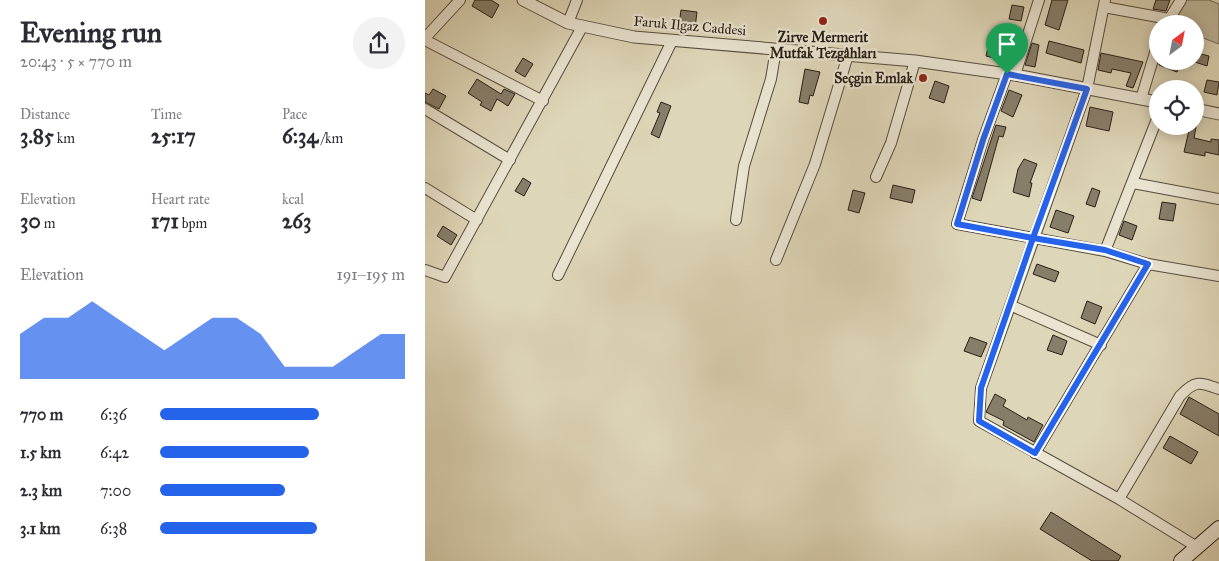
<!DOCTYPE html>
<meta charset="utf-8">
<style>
body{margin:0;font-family:"IM FELL Great Primer",serif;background:#f2f2f3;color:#2b2b33;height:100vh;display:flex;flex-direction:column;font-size:19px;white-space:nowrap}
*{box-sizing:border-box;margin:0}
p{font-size:16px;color:#7c7c81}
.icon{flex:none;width:28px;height:28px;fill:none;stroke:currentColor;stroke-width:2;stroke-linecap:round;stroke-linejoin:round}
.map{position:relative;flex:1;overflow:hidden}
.details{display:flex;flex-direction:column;background:#fff;width:425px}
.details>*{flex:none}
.needle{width:32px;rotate:32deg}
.tools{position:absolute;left:724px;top:15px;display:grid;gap:10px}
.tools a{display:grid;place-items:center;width:55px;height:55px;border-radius:50%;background:#fff;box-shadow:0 2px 12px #0003;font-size:25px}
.pin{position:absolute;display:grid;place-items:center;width:42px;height:42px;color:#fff;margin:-51px -21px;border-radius:50% 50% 50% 0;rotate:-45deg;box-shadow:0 0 5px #0007}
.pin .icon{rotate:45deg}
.round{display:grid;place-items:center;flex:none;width:52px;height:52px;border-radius:26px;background:#f2f2f3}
.summary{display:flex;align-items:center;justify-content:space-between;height:85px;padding:0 20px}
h1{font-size:28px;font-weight:700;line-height:38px}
.metrics{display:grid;grid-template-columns:repeat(3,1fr);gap:8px;height:85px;padding:5px 20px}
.metrics div{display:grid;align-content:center}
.metrics b{font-size:21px;font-weight:700}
.metrics small{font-size:14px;font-weight:400}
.metrics p{font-size:14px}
.chart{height:140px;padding:10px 20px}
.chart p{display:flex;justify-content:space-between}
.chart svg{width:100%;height:90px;margin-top:5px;fill:#2563eb;opacity:.7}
ul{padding:0 20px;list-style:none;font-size:16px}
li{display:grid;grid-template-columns:80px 60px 1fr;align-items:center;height:38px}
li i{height:12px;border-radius:6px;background:#2563eb}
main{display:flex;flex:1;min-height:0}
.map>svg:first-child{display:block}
.green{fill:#bfb79c;stroke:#746a59}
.building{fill:#877e6a;stroke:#281e16}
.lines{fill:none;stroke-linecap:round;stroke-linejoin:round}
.minor-casing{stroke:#564c3e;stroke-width:12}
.tertiary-casing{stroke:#564c3e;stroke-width:13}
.secondary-casing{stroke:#281e16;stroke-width:16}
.minor{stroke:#eae4d1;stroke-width:10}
.tertiary{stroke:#eae4d1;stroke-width:11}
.secondary{stroke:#eae4d1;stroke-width:14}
.route-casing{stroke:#fff;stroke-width:10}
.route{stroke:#2563eb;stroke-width:6}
.poi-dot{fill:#8f2418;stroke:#eae4d1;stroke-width:2}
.labels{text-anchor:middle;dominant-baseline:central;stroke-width:4.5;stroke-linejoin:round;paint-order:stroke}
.street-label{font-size:14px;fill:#281e16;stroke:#eae4d1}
.poi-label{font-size:14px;font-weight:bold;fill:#281e16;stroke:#eae4d1}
</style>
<main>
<section class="details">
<div class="summary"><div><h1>Evening run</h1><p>20:43 · 5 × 770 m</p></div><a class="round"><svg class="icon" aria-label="share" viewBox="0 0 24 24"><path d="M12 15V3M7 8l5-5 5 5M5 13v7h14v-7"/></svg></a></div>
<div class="metrics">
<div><p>Distance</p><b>3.85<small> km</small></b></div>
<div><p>Time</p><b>25:17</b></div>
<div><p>Pace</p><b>6:34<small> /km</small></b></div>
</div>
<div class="metrics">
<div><p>Elevation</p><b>30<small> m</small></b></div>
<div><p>Heart rate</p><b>171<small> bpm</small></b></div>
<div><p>kcal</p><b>263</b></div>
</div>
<div class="chart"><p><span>Elevation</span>191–195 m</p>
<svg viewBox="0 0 160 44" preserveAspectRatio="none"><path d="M0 44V22L10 14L20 14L30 6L40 14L50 22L60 30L70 22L80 14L90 14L100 22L110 38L120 38L130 38L140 30L150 22L160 22V44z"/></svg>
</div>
<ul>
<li><b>770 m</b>6:36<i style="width:65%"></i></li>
<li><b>1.5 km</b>6:42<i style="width:61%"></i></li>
<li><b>2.3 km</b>7:00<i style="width:51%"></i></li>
<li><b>3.1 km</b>6:38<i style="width:64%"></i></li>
</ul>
</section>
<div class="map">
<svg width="794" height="561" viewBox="0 0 794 561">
<rect width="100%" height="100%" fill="#ded6b8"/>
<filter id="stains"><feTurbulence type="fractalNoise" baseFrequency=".004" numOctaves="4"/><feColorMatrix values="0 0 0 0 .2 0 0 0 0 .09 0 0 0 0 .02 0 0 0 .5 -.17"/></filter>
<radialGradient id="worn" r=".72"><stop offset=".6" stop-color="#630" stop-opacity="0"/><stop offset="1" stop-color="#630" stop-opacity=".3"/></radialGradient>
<!-- green -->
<path class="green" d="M761,0H784L794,4V44L770,35V24H746Z"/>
<!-- building -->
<path class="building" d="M50,0H66L74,5L67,18L47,6Z
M627,0H643L634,30L620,25Z
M731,0H745L741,11L728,9Z
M587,5L599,7L596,21L584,19Z
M256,10L272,12L270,28L254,25Z
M577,37L591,41L586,59L570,55L569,58L561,56L565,39L576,42Z
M624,41L659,50L656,63L621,53Z
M607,43L614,45L610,67L600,65Z
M676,53L718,62L708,88L701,86L706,73L687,69L686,73L673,70Z
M772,53L784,56L782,66L770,62Z
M98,58L108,64L100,77L90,71Z
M735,61H756L752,72L734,65Z
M380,69L395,72L388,96L385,95L383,104L374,102Z
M52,79L76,94L79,89L90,94L83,106L72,99L66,111L55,105L57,102L43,93Z
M782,80L794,82L792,95L779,92Z
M510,81L524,86L519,103L504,98Z
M8,89L21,96L14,109L0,102V93L4,95Z
M584,90L597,95L588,117L576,111Z
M236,102L246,106L234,138L226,134L235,113L232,112Z
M665,107L688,112L684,131L661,126Z
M770,122H772L769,138L786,142V139L794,140V155L780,152V156L759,152L765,126H770Z
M571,125L581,127L578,137L574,136L556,201L547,198Z
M599,159L612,164L605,183H607L604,197L588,192L593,169Z
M98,178L106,183L99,196L90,191Z
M468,185L490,190L487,203L465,198Z
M667,188L675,191L670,207L661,204Z
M428,190L440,193L434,213L423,210Z
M737,202L751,204L748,221L734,219Z
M631,210L649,216L643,233L625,227Z
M699,221L712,226L707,240L694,235Z
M18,226L32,235L26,245L12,236Z
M612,264L634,272L630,282L608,274Z
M662,301L677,307L670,324L656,318Z
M628,335L642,341L637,355L622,350Z
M545,337L562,343L556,357L539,351Z
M570,394L581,400L578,406L602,420L603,417L618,425L609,442L578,425L579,421L561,412Z
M764,397L794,414V436L755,414Z
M745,436L773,452L766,464L738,448Z
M626,512L696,556L693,561H667L615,529Z"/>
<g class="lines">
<defs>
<path id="minor" d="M680,0L662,89L556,388L554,421L694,499L772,547
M679,7L744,19
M143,23L152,0
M741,24L756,0
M0,38L35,0
M0,40L118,101
M582,74L558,140L532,224L680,251L723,264L794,276
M590,75L614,0
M716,99L732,46
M0,109L85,160
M451,177L466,143L490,61
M708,183L794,199
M0,188L52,220
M311,220L319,166L346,79L351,49
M680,251L732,119
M351,260L390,164L423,55
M0,270L20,277L157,27
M133,275L247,41
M587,306L676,345
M610,453L723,264
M694,499L755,396C770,380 774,382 794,389"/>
<path id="tertiary" d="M98,0L143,23L209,37L490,61L590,75L732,102
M770,109L794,114"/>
<path id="secondary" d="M756,561L794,528"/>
</defs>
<!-- minor casing -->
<use href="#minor" class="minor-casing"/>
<!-- tertiary casing -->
<use href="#tertiary" class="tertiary-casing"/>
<!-- secondary casing -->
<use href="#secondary" class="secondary-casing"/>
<!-- minor -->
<use href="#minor" class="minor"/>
<!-- tertiary -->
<use href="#tertiary" class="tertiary"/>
<!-- secondary -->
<use href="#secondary" class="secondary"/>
</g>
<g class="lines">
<defs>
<path id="route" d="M582,74L558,140L532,224L608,238L556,388L554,421L610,453L723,264L680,250L608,238L662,89L582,74"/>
</defs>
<!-- route casing -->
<use href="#route" class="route-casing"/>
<!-- route -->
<use href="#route" class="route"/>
</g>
<!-- markers -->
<g class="poi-dot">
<circle cx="398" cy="21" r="5"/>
<circle cx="498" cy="78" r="5"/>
</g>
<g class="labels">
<!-- street labels -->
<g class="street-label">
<text transform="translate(265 26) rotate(5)">Faruk Ilgaz Caddesi</text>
</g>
<!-- poi labels -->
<g class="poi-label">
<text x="398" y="37">Zirve Mermerit<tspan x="398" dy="16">Mutfak Tezgâhları</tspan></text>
<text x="488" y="78" text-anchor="end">Seçgin Emlak</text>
</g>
</g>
<rect width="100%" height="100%" filter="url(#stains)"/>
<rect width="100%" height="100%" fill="url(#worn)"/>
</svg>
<div class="tools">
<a><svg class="needle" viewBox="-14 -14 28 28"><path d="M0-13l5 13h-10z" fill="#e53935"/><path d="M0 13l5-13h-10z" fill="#7c7c81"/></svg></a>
<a><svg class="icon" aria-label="locate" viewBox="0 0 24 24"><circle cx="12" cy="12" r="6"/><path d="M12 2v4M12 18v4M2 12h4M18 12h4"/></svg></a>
</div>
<div class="pin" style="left:582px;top:74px;background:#1e9e55"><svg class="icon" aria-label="arrive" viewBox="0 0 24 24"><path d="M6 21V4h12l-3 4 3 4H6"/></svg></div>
</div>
</main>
